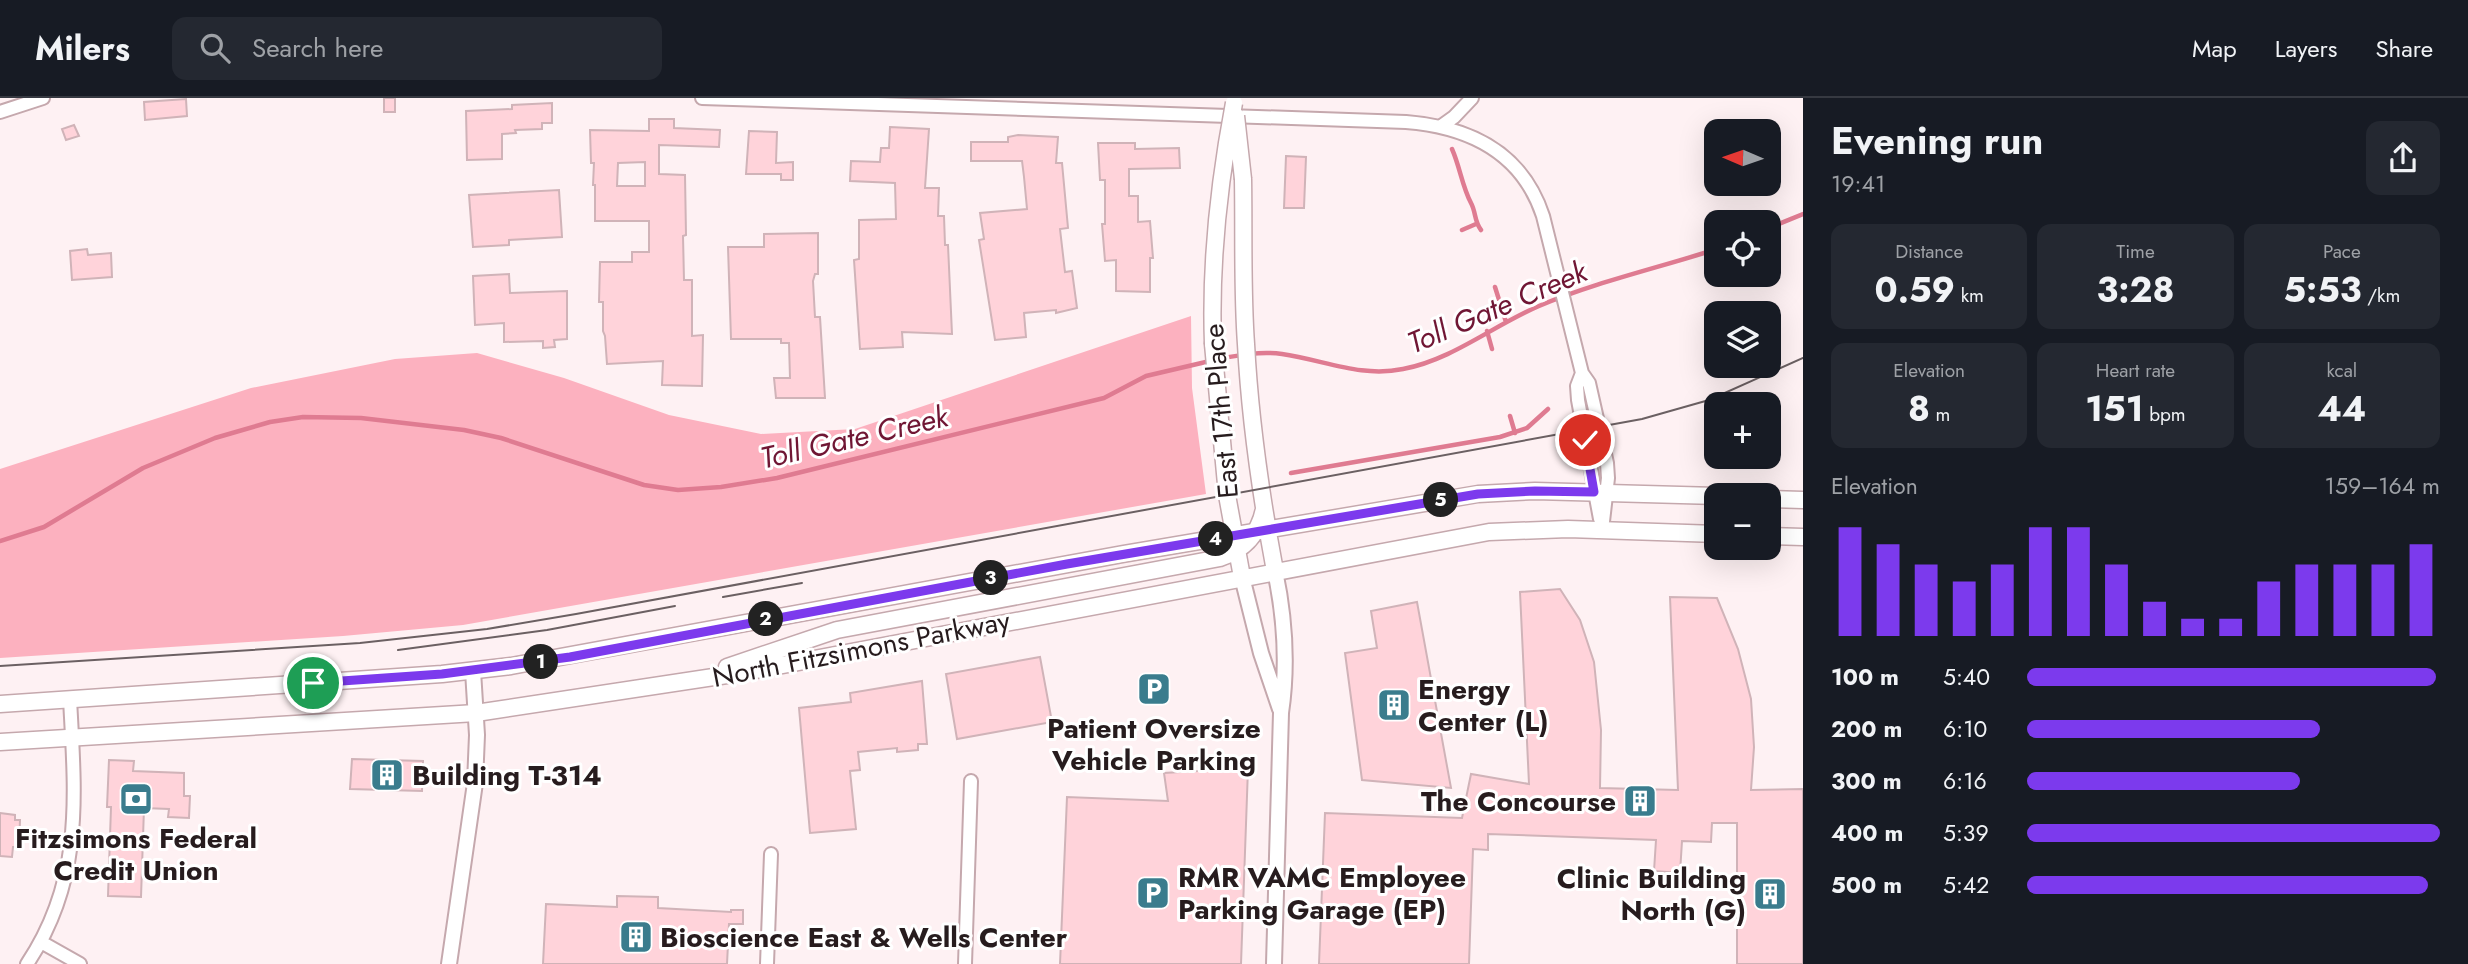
<!DOCTYPE html>
<meta charset="utf-8">
<style>
body{margin:0;font-family:Jost,sans-serif;background:#242831;color:#f1f3f6;height:100vh;display:flex;flex-direction:column;font-size:26px;white-space:nowrap}
*{box-sizing:border-box;margin:0}
p{font-size:23px;color:#9ea1a6}
.icon{flex:none;width:38px;height:38px;fill:none;stroke:currentColor;stroke-width:2;stroke-linecap:round;stroke-linejoin:round}
.map{position:relative;flex:1;overflow:hidden}
.side{display:flex;flex-direction:column;background:#171b24;width:665px}
.side>*{flex:none}
.needle{width:46px;rotate:272deg}
.fabs{position:absolute;left:1704px;top:21px;display:grid;gap:14px}
.fabs a{display:grid;place-items:center;width:77px;height:77px;border-radius:14px;background:#171b24;box-shadow:0 7px 28px #0002;font-size:35px}
.pin{position:absolute;display:grid;place-items:center;width:60px;height:60px;color:#fff;margin:-30px;border:4px solid #fff;border-radius:50%;box-shadow:0 2px 7px #0007}
.km{position:absolute;width:35px;height:35px;margin:-18px;border-radius:50%;background:#222;color:#fff;font-size:19px;line-height:35px;text-align:center}
.round{display:grid;place-items:center;flex:none;width:74px;height:74px;border-radius:14px;background:#242831}
.headline{display:flex;align-items:center;justify-content:space-between;height:119px;padding:0 28px}
h1{font-size:38px;font-weight:700;line-height:52px}
.metrics{display:grid;grid-template-columns:repeat(3,1fr);gap:10px;height:119px;padding:7px 28px}
.metrics div{display:grid;align-content:center;border-radius:14px;background:#242831;text-align:center}
.metrics b{font-size:35px;font-weight:700}
.metrics small{font-size:19px;font-weight:400}
.metrics p{font-size:19px}
.chart{height:196px;padding:14px 28px}
.chart p{display:flex;justify-content:space-between}
.chart svg{width:100%;height:126px;margin-top:7px;stroke:#7c3aed;stroke-width:6}
ul{padding:0 28px;list-style:none;font-size:23px}
li{display:grid;grid-template-columns:112px 84px 1fr;align-items:center;height:52px}
li i{height:18px;border-radius:9px;background:#7c3aed}
header{display:flex;align-items:center;gap:42px;box-sizing:border-box;height:98px;padding:0 35px;background:#171b24;border-bottom:2px solid #363941}
header strong{font-size:33px}
nav{display:flex;gap:38px;margin-inline-start:auto;font-size:24px}
.search{width:490px;height:63px;background:#242831;display:flex;align-items:center;gap:18px;box-sizing:border-box;padding:0 24px;border-radius:14px;color:#9ea1a6;font-size:26px}
main{display:flex;flex:1;min-height:0}
.map>svg:first-child{display:block}
.green{fill:#fcb1bf}
.lines{fill:none;stroke-linecap:round;stroke-linejoin:round}
.stream{stroke:#df7b91;stroke-width:4.5}
.building{fill:#ffd3da;stroke:#d0b3b8;stroke-width:2;fill-rule:evenodd}
.minor-casing{stroke:#c5a8ad;stroke-width:16}
.tertiary-casing{stroke:#c5a8ad;stroke-width:18}
.secondary-casing{stroke:#c5a8ad;stroke-width:19}
.minor{stroke:#fff;stroke-width:12}
.tertiary{stroke:#fff;stroke-width:14}
.secondary{stroke:#fff;stroke-width:16}
.tram{stroke:#6b6062;stroke-width:2}
.secondary-bridge-casing{stroke:#c5a8ad;stroke-width:19;stroke-linecap:butt}
.secondary-bridge{stroke:#fff;stroke-width:16}
.route-casing{stroke:#fff;stroke-width:14}
.route{stroke:#7c3aed;stroke-width:9}
.labels{text-anchor:middle;dominant-baseline:central;stroke-width:6;stroke-linejoin:round;paint-order:stroke}
.street-label{font-size:28px;fill:#271c1e;stroke:#fff}
.poi-label{font-size:28px;font-weight:bold;fill:#271c1e;stroke:#fff;text-anchor:start}
.water-label{font-size:30px;font-style:italic;fill:#701634;stroke:#fff}
</style>
<header>
<strong>Milers</strong>
<div class="search"><svg class="icon" aria-label="search" viewBox="0 0 24 24"><circle cx="10" cy="10" r="6"/><path d="M15 15l6 6"/></svg>Search here</div>
<nav><a>Map</a><a>Layers</a><a>Share</a></nav>
</header>
<main>
<div class="map">
<svg width="1803" height="866" viewBox="0 0 1803 866">
<rect width="100%" height="100%" fill="#fef1f3"/>
<!-- green -->
<path class="green" d="M1191,218L1192,290L1206,396L463,527L343,538L0,560V371L251,290L395,261L477,255L564,280L669,317L761,336L855,331Z"/>
<g class="lines">
<!-- stream -->
<path class="stream" d="M1452,51C1460,69 1462,88 1471,105C1476,114 1474,123 1481,132
M1769,130L1803,116
M1462,132L1476,126
M1495,189L1506,224
M1487,233L1492,251
M1219,261C1239,257 1261,253 1282,256C1324,262 1361,280 1403,271C1452,262 1494,227 1539,208C1596,184 1658,170 1717,151
M1510,318L1515,335
M1291,375L1500,339L1527,330L1548,311
M0,443L44,429L143,370L215,340L270,324L303,319L361,320L464,332L501,340L644,387L678,392L721,389L777,380L1104,300L1146,278L1210,263"/>
</g>
<!-- building -->
<path class="building" d="M384,0H395V14H384Z
M186,1L187,18L145,22L144,4Z
M552,5V25H542V31L515,32L516,35L502,36V61L467,62L466,13L512,11V7Z
M649,21H674V30L720,32L719,49L659,47V76L685,77L686,137L683,138L684,182H692V238L703,237L702,288L662,287L663,263L607,266L605,238L603,233V204H599L600,164H632V154H649V123H595V87H593L594,65H591L590,32L649,33ZM645,64V88H617L618,65Z
M74,27L79,38L66,42L62,31Z
M890,29L929,31L925,90H939L938,118H944L945,147H948L952,236L902,234L903,249L860,251L854,162L859,161V122L896,121L895,85L850,83L851,63L880,64L881,50H889Z
M749,33L777,34L776,65L793,64V82H781V76H746Z
M1018,37L1058,39L1056,65H1062L1068,130L1060,131L1065,174L1072,173L1077,210L1056,215V212L1024,215L1026,239L995,242L979,142L984,141L980,115L1027,111L1024,79L1022,63H971V44H1008V39Z
M1098,45H1135V51L1179,50L1180,70L1129,71V98H1138V124L1150,123L1153,160H1150V194L1116,193V162L1105,163L1102,126H1105V82H1100Z
M1286,58L1306,59L1304,110H1284Z
M559,92L562,139L509,142V147L473,149L469,97Z
M818,135V176H815L813,183L815,219H820L825,300H776L774,280H790L789,245H781V241H731L728,149H764V136Z
M87,151L88,157L111,155L112,179L72,182L70,153Z
M509,176L510,195L567,193V241L554,242L555,249L543,250V243L504,244V225L475,227L473,178Z
M1560,491L1580,522L1594,564L1601,632L1600,690L1678,692L1670,499L1717,500L1738,551L1751,601L1754,649L1751,692L1803,691V866H1737V725H1712L1711,744L1682,743L1680,775L1654,773L1656,742L1488,736V752L1473,751L1469,866H1319L1325,715L1462,720L1471,676L1529,686L1520,494Z
M1417,504L1451,690L1362,682L1345,555L1377,550L1371,513Z
M1040,559L1052,624L957,641L946,576Z
M922,583L927,646H918V652L897,654V650L858,654L860,672L850,673L856,731L810,735L799,610L851,604L850,595Z
M352,661L423,663L422,693L350,691Z
M109,662L134,663L133,673L184,675V698H190L189,720L168,719L169,711L144,710L141,799L108,798L111,709H107Z
M1248,670L1241,866H1060L1067,699L1168,703L1164,675Z
M0,715L15,717V722H20L19,749H13L12,759L0,758Z
M617,798L658,799V810L731,814V812H743V826H729L727,866H543L546,806L617,809Z"/>
<g class="lines">
<defs>
<path id="minor" d="M702,0L1406,24C1469,29 1522,54 1543,118L1582,275L1589,285L1607,365L1608,380L1602,432
M0,14L43,0
M1440,29L1454,19L1472,0
M1582,275L1577,288L1578,302L1600,421
M41,844L80,866
M27,866C84,781 75,697 70,601
M767,866L771,756
M965,866L971,683"/>
<path id="tertiary" d="M1242,479L1261,555L1280,611
M449,866L475,685L477,637L473,573
M1274,866L1281,615C1288,567 1285,520 1275,473"/>
<path id="secondary" d="M1243,81C1244,136 1242,191 1246,246C1250,322 1261,398 1275,473
M1213,246L1227,397L1242,479
M1769,401L1803,402
M1769,438L1803,439
M727,569L837,532L1220,460C1244,452 1259,436 1264,411
M0,606L442,576L511,568L1123,456L1478,396L1535,393L1717,398
M0,644L476,615L740,575L1489,434L1568,431L1717,436"/>
</defs>
<!-- minor casing -->
<use href="#minor" class="minor-casing"/>
<!-- tertiary casing -->
<use href="#tertiary" class="tertiary-casing"/>
<!-- secondary casing -->
<use href="#secondary" class="secondary-casing"/>
<!-- minor -->
<use href="#minor" class="minor"/>
<!-- tertiary -->
<use href="#tertiary" class="tertiary"/>
<!-- secondary -->
<use href="#secondary" class="secondary"/>
<!-- tram -->
<path class="tram" d="M723,499L802,485
M398,552L547,532L675,508
M0,568L360,545L487,531L576,516L1642,321L1709,302L1803,260"/>
<defs>
<path id="secondary-bridge" d="M1236,18L1243,81
M1213,246C1210,165 1219,84 1234,5"/>
</defs>
<!-- secondary-bridge casing -->
<use href="#secondary-bridge" class="secondary-bridge-casing"/>
<!-- secondary-bridge -->
<use href="#secondary-bridge" class="secondary-bridge"/>
</g>
<g class="lines">
<defs>
<path id="route" d="M313,585L442,576L570,559L1067,466L1478,396L1535,393L1594,394L1585,342"/>
</defs>
<!-- route casing -->
<use href="#route" class="route-casing"/>
<!-- route -->
<use href="#route" class="route"/>
</g>
<!-- icons -->
<defs>
<symbol id="parking-square" viewBox="-11 -11 22 22"><rect x="-9" y="-9" width="18" height="18" rx="4" fill="#3a7c8d" stroke="#fff"/><path d="M-3.5-5.5H1a3.5 3.5 0 0 1 0 7H-1V5.5H-3.5ZM-1-3.4V-.6H.8a1.4 1.4 0 0 0 0-2.8Z" fill="#fff"/></symbol>
<symbol id="building-square" viewBox="-11 -11 22 22"><rect x="-9" y="-9" width="18" height="18" rx="4" fill="#3a7c8d" stroke="#fff"/><path d="M-4-6H4V6H1V3H-1V6H-4ZM-2.5-4.3h1.7v1.8h-1.7ZM.8-4.3h1.7v1.8H.8ZM-2.5-1h1.7V.8h-1.7ZM.8-1h1.7V.8H.8Z" fill="#fff"/></symbol>
<symbol id="bank-square" viewBox="-11 -11 22 22"><rect x="-9" y="-9" width="18" height="18" rx="4" fill="#3a7c8d" stroke="#fff"/><path d="M-6-4H6V4H-6ZM0-2.3a2.3 2.3 0 1 0 0 4.6a2.3 2.3 0 1 0 0-4.6Z" fill="#fff"/></symbol>
</defs>
<g fill-rule="evenodd">
<use href="#parking-square" x="1135" y="572" width="38" height="38"/>
<use href="#building-square" x="1375" y="588" width="38" height="38"/>
<use href="#building-square" x="368" y="658" width="38" height="38"/>
<use href="#bank-square" x="117" y="682" width="38" height="38"/>
<use href="#building-square" x="1621" y="684" width="38" height="38"/>
<use href="#parking-square" x="1134" y="776" width="38" height="38"/>
<use href="#building-square" x="1751" y="777" width="38" height="38"/>
<use href="#building-square" x="617" y="820" width="38" height="38"/>
</g>
<g class="labels">
<!-- street labels -->
<g class="street-label">
<text transform="translate(1221 313) rotate(-95)">East 17th Place</text>
<text transform="translate(861 551) rotate(-11)">North Fitzsimons Parkway</text>
</g>
<!-- poi labels -->
<g class="poi-label">
<text x="1418" y="591">Energy<tspan x="1418" dy="32">Center (L)</tspan></text>
<text x="1154" y="630" text-anchor="middle">Patient Oversize<tspan x="1154" dy="32">Vehicle Parking</tspan></text>
<text x="412" y="677">Building T-314</text>
<text x="1616" y="703" text-anchor="end">The Concourse</text>
<text x="136" y="740" text-anchor="middle">Fitzsimons Federal<tspan x="136" dy="32">Credit Union</tspan></text>
<text x="1178" y="779">RMR VAMC Employee<tspan x="1178" dy="32">Parking Garage (EP)</tspan></text>
<text x="1746" y="780" text-anchor="end">Clinic Building<tspan x="1746" dy="32">North (G)</tspan></text>
<text x="660" y="839">Bioscience East &amp; Wells Center</text>
</g>
<!-- water labels -->
<g class="water-label">
<text transform="translate(1497 209) rotate(-23)">Toll Gate Creek</text>
<text transform="translate(854 339) rotate(-13)">Toll Gate Creek</text>
</g>
</g>
</svg>
<div class="fabs">
<a><svg class="needle" viewBox="-14 -14 28 28"><path d="M0-13l5 13h-10z" fill="#e53935"/><path d="M0 13l5-13h-10z" fill="#9ea1a6"/></svg></a>
<a><svg class="icon" aria-label="locate" viewBox="0 0 24 24"><circle cx="12" cy="12" r="6"/><path d="M12 2v4M12 18v4M2 12h4M18 12h4"/></svg></a>
<a><svg class="icon" aria-label="layers" viewBox="0 0 24 24"><path d="M12 4l9 5-9 5-9-5zM3 14l9 5 9-5"/></svg></a>
<a>+</a>
<a>−</a>
</div>
<div class="pin" style="left:313px;top:585px;background:#1e9e55"><svg class="icon" aria-label="arrive" viewBox="0 0 24 24"><path d="M6 21V4h12l-3 4 3 4H6"/></svg></div>
<div class="pin" style="left:1585px;top:342px;background:#d93025"><svg class="icon" aria-label="check" viewBox="0 0 24 24"><path d="M5 12l5 5 9-10"/></svg></div>
<b class="km" style="left:541px;top:564px">1</b>
<b class="km" style="left:766px;top:521px">2</b>
<b class="km" style="left:991px;top:480px">3</b>
<b class="km" style="left:1216px;top:441px">4</b>
<b class="km" style="left:1441px;top:402px">5</b>
</div>
<section class="side">
<div class="headline"><div><h1>Evening run</h1><p>19:41</p></div><a class="round"><svg class="icon" aria-label="share" viewBox="0 0 24 24"><path d="M12 15V3M7 8l5-5 5 5M5 13v7h14v-7"/></svg></a></div>
<div class="metrics">
<div><p>Distance</p><b>0.59<small> km</small></b></div>
<div><p>Time</p><b>3:28</b></div>
<div><p>Pace</p><b>5:53<small> /km</small></b></div>
</div>
<div class="metrics">
<div><p>Elevation</p><b>8<small> m</small></b></div>
<div><p>Heart rate</p><b>151<small> bpm</small></b></div>
<div><p>kcal</p><b>44</b></div>
</div>
<div class="chart"><p><span>Elevation</span>159–164 m</p>
<svg viewBox="0 0 160 44" preserveAspectRatio="none"><path d="M5 44V6M15 44V12M25 44V19M35 44V25M45 44V19M55 44V6M65 44V6M75 44V19M85 44V32M95 44V38M105 44V38M115 44V25M125 44V19M135 44V19M145 44V19M155 44V12"/></svg>
</div>
<ul>
<li><b>100 m</b>5:40<i style="width:99%"></i></li>
<li><b>200 m</b>6:10<i style="width:71%"></i></li>
<li><b>300 m</b>6:16<i style="width:66%"></i></li>
<li><b>400 m</b>5:39<i style="width:100%"></i></li>
<li><b>500 m</b>5:42<i style="width:97%"></i></li>
</ul>
</section>
</main>
